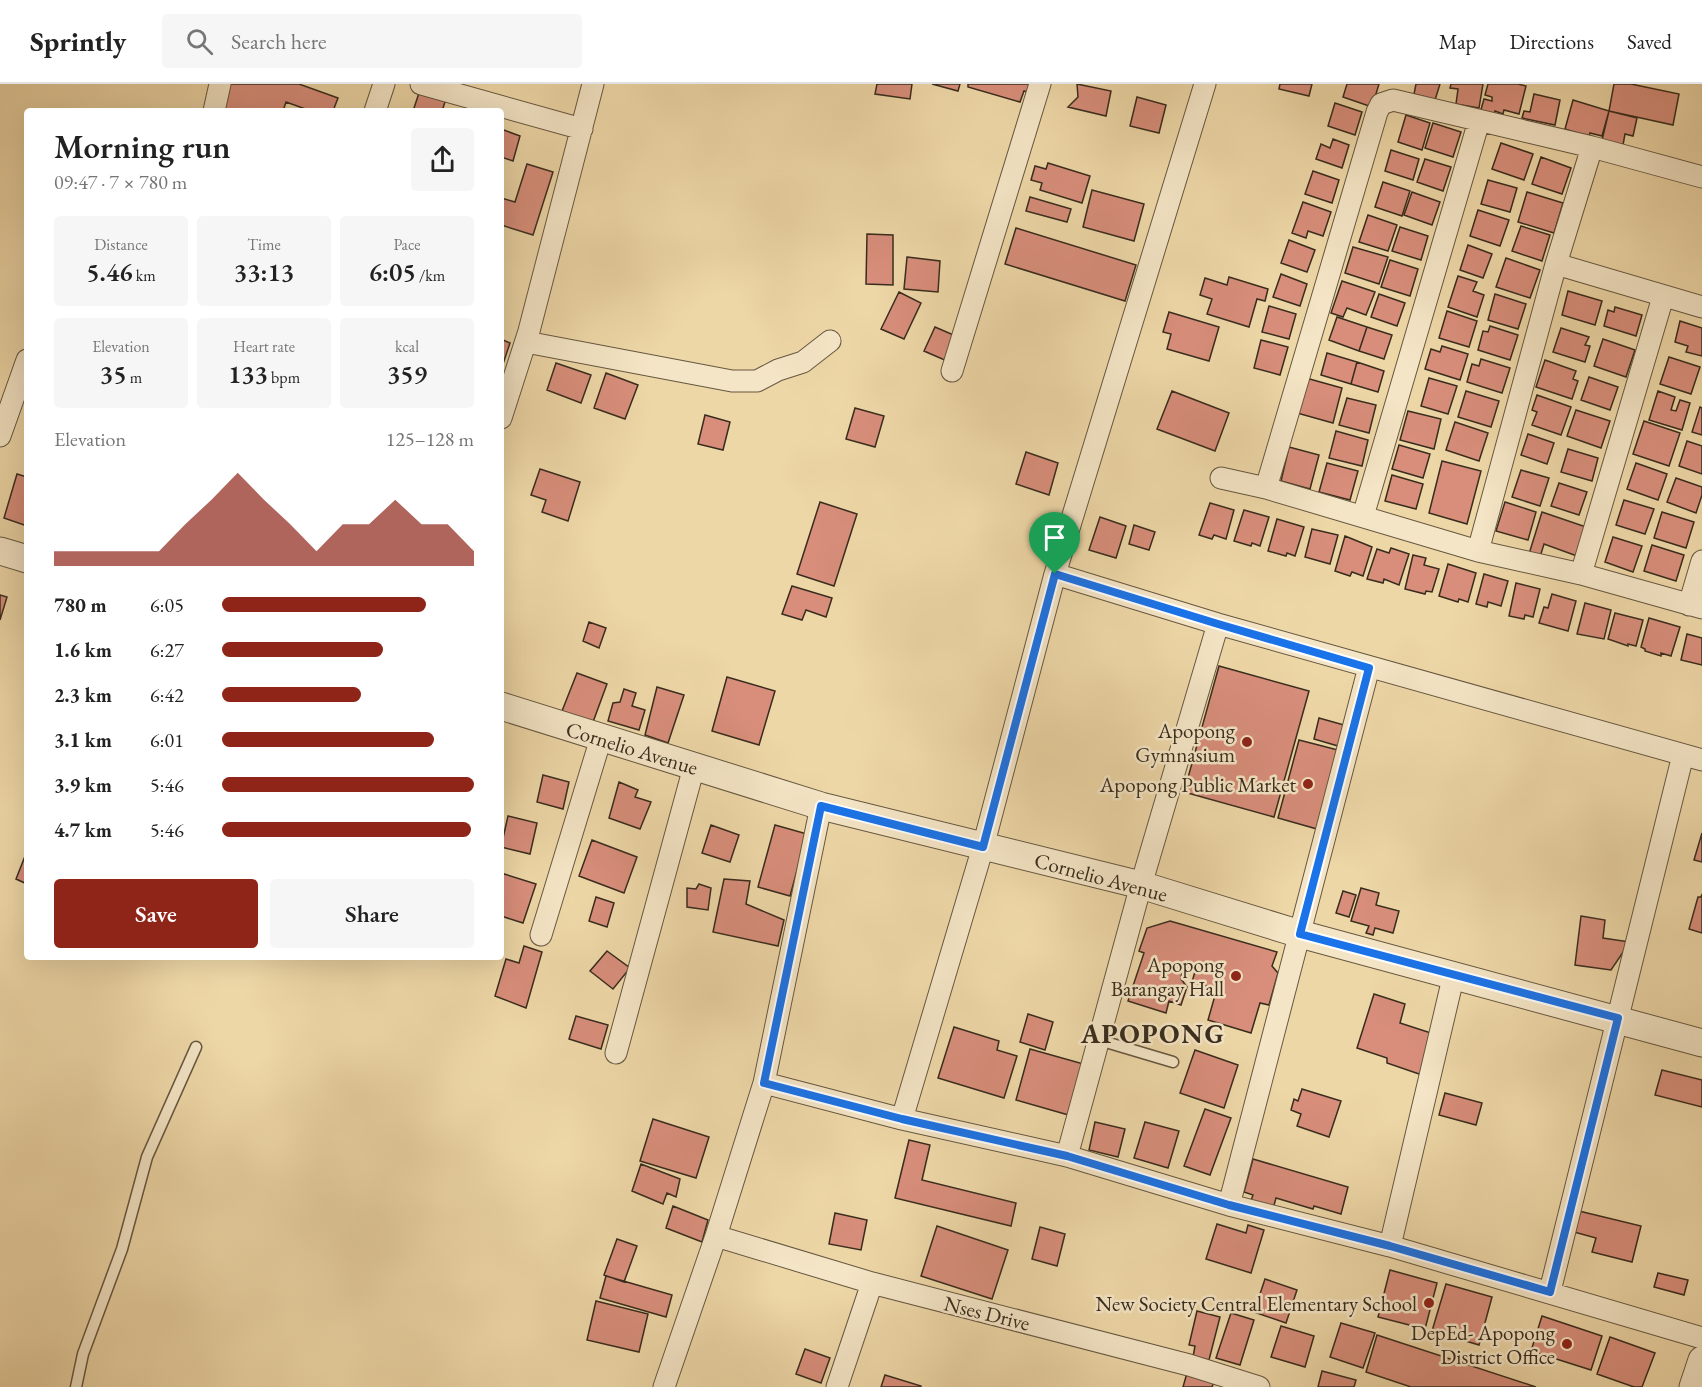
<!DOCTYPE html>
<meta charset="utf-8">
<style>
body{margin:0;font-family:"EB Garamond",serif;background:#f6f6f6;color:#222;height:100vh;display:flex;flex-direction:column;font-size:22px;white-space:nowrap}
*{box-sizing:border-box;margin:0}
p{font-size:20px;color:#767676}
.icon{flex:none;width:33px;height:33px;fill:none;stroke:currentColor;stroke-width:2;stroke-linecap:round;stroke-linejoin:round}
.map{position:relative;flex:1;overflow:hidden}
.details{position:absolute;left:24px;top:24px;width:480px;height:852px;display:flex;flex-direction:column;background:#fff;border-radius:6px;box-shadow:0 6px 24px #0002}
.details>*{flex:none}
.pin{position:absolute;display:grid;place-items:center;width:51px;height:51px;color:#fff;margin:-62px -26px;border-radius:50% 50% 50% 0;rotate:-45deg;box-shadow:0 0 6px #0007}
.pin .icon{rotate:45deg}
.round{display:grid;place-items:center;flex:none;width:63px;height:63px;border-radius:6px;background:#f6f6f6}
.headline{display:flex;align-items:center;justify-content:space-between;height:102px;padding:0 30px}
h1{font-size:33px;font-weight:600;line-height:45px}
.metrics{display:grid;grid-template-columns:repeat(3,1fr);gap:9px;height:102px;padding:6px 30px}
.metrics div{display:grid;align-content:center;border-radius:6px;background:#f6f6f6;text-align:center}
.metrics b{font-size:26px;font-weight:600}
.metrics small{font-size:16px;font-weight:400}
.metrics p{font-size:16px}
.chart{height:168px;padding:12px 30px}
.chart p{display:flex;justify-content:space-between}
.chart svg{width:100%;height:108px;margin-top:6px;fill:#8f2418;opacity:.7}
.cta{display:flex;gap:12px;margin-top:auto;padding:12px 30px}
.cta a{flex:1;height:69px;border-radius:6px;background:#8f2418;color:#fff;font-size:24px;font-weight:600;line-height:69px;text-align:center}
.cta a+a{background:#f6f6f6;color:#222}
ul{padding:0 30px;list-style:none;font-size:20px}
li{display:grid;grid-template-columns:96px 72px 1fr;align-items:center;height:45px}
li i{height:15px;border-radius:8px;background:#8f2418}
header{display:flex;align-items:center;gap:36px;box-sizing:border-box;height:84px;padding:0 30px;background:#fff;border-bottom:2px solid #e0e0e0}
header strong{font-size:28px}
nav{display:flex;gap:33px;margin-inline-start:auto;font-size:21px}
.search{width:420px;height:54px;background:#f6f6f6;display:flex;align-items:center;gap:15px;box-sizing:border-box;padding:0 21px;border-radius:6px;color:#767676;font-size:22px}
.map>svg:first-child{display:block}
.building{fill:#d88e7b;stroke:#382c1d;stroke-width:1.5}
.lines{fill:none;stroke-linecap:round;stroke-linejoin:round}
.service-casing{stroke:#665740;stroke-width:13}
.minor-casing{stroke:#665740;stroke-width:23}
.tertiary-casing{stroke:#665740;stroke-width:29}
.service{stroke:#f4e5c6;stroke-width:10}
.minor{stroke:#f4e5c6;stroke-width:21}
.tertiary{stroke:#f4e5c6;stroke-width:27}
.route-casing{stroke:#fff;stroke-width:12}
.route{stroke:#1a73e8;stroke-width:8}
.poi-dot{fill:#8f2418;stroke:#f4e5c6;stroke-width:2}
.labels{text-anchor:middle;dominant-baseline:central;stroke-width:5;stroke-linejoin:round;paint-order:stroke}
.poi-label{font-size:21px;fill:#382c1d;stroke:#f4e5c6;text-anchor:end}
.street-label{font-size:21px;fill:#382c1d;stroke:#f4e5c6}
.district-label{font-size:27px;font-weight:bold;letter-spacing:1.5px;fill:#382c1d;stroke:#f4e5c6}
</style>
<header>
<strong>Sprintly</strong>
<div class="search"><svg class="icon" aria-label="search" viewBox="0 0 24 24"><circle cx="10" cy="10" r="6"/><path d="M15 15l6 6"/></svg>Search here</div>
<nav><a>Map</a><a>Directions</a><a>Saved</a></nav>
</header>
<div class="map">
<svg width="1702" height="1303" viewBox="0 0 1702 1303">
<rect width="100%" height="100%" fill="#eed7a7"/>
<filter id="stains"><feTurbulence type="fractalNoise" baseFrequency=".00333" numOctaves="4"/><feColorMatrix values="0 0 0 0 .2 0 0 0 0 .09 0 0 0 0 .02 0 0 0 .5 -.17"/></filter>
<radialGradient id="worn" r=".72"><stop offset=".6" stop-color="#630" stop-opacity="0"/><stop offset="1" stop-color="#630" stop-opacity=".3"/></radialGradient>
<!-- building -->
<path class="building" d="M229,0H299L338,14L333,27H311L286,18L283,27H219Z
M877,0H912L910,15L875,10Z
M932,0H960L958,7Z
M968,0H1034L1031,9L1024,7L1020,18L968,3Z
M1077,0L1111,7L1106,32L1068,23L1078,13Z
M1280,0H1312L1309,12L1279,5Z
M1347,0H1379L1372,23L1343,13Z
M1416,0H1440L1435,16L1414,10Z
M1451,0H1483L1479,24L1456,20L1458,5L1450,4Z
M1488,0H1518L1526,2L1519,30L1504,26L1503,30L1495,27L1493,32L1480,29L1484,15L1492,17V13L1485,11Z
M1614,0H1631L1679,10L1673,41L1609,27Z
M420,6L446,15L442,27H413Z
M1534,10L1560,16L1555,41L1522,34L1524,27L1530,28Z
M1137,13L1166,21L1159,49L1130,42Z
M1573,16L1609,27L1602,52L1590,49L1589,53L1565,45Z
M1335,19L1362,28L1355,51L1328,42Z
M1609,27L1637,34L1633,52L1625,50L1623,61L1602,56Z
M1406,31L1430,39L1422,66L1398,58Z
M1433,39L1461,48L1453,73L1425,64Z
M501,45L520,52L513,77L501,73Z
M1333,55L1349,61L1342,84L1316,75L1321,60L1330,64Z
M1501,59L1533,70L1524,96L1492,85Z
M1391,66L1419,75L1413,96L1385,87Z
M1541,73L1571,84L1562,110L1532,100Z
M1425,75L1451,83L1443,107L1417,98Z
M1048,79L1090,92L1082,119L1040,106L1042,99L1031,96L1035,82L1046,85Z
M527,80L553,88L533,151L501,141V114L515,118Z
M1313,87L1339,96L1332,119L1305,110Z
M1488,96L1517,104L1510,128L1481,120Z
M1383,98L1410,107L1402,132L1375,123Z
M1092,106L1144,120L1134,157L1083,143Z
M1412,108L1440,118L1432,141L1404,131Z
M1527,108L1563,119L1554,149L1518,138Z
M1030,113L1071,125L1067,138L1026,127Z
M1303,118L1331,128L1323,152L1308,147L1306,154L1292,149Z
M1478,126L1509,136L1500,162L1470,152Z
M1368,131L1397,141L1388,167L1359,158Z
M1521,142L1550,151L1542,177L1512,167Z
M1400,143L1428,152L1421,176L1392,167Z
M1016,144L1136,181L1125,217L1005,180Z
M867,150L893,151V201L866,200Z
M1289,156L1315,166L1307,188L1281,179Z
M1468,161L1492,170L1483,194L1460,186Z
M1353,163L1388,173L1379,200L1345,189Z
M907,173L940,177L938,208L904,205Z
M1506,174L1540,186L1530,214L1496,203Z
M1390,176L1418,185L1410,212L1381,203Z
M1281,190L1307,200L1300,222L1273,213Z
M1458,192L1477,198L1473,207L1484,211L1477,233L1448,223Z
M1229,193L1268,205L1265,217L1257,215L1249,243L1207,230L1212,215L1200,211L1205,194L1227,201Z
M1342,197L1375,208L1366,231L1347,224L1343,233L1331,229Z
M1568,207L1602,217L1595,241L1562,231Z
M899,208L921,219L904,255L881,245Z
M1379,210L1405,219L1397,242L1371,233Z
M1495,210L1526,220L1518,245L1488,236Z
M1269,222L1296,230L1289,255L1262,248Z
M1615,223L1642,231L1636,252L1604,242L1608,226L1614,228Z
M1447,227L1477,237L1469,263L1439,254Z
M1169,228L1219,243L1209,277L1167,265L1171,250L1163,248Z
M1337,233L1367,243L1359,267L1329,256Z
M1680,237L1702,244V272L1686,268L1688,262L1675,258Z
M1490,242L1518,251L1510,276L1478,266L1483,247L1488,248Z
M935,243L958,253L947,277L924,267Z
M1367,243L1392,251L1384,275L1359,267Z
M1561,244L1589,253L1585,261L1590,262L1585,278L1553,268Z
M501,255L510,259L501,286Z
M1603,255L1635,266L1626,293L1594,282Z
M1261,256L1288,263L1280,291L1254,284Z
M1442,262L1468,270L1460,296L1425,285L1431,265L1440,268Z
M1327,269L1357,278L1351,300L1321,291Z
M1669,273L1700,283L1691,310L1660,300Z
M1481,275L1510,284L1502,309L1467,298L1472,280L1479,282Z
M1545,276L1576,287L1573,295L1578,297L1572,315L1536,303Z
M1357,278L1384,287L1378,308L1351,300Z
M556,279L591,291L581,319L547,306Z
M606,289L638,301L625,335L594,324Z
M1589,293L1618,303L1610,326L1581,316Z
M1306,294L1342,304L1333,339L1297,329Z
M1429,294L1457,302L1448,330L1421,322Z
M1172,307L1229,329L1215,367L1157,345Z
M1466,307L1499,317L1491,343L1458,333Z
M1658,307L1675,313L1671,326L1676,327L1680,316L1690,319L1682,346L1649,336Z
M1537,311L1571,323L1561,351L1532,341L1537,328L1532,326Z
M1347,314L1376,321L1369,349L1339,341Z
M1700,323L1702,324V351L1692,348Z
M855,324L884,332L875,363L846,355Z
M1576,326L1610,337L1601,364L1567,352Z
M1408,327L1441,335L1434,365L1400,356Z
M705,331L730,338L723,366L698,360Z
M1644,337L1680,349L1669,382L1633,370Z
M1455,338L1488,349L1479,377L1446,366Z
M1336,347L1368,356L1362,382L1329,374Z
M1528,350L1554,359L1547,380L1521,371Z
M1687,357L1702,362V390L1679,382Z
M1399,361L1430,370L1423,394L1392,385Z
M1289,363L1319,371L1310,405L1281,397Z
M1568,365L1598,374L1592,397L1561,388Z
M1026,368L1058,379L1049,411L1016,400Z
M1442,377L1481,387L1467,440L1429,429Z
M1327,379L1358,387L1350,416L1319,408Z
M1636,379L1667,390L1658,416L1627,405Z
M540,385L580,398L568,437L542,428L546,416L531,411Z
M1521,386L1549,394L1540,422L1512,413Z
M17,390L27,393V442L4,434Z
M1392,391L1423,400L1416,425L1385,417Z
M1676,394L1702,403V411L1696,429L1667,418Z
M1559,399L1587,408L1579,431L1551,422Z
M1624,416L1654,425L1645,450L1616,441Z
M820,418L857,430L834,502L797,490Z
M1505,418L1536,428L1528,456L1496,447Z
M1210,419L1234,426L1226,455L1214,451L1212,455L1199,451Z
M1244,426L1269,433L1260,462L1252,459L1251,462L1234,457Z
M1542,428L1586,443L1577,472L1544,460L1540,473L1529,470Z
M1662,428L1694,438L1686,464L1654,454Z
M1100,433L1126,442L1116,474L1089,466Z
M1277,435L1304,443L1295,472L1287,469L1286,472L1268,467Z
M1134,441L1155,448L1149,466L1129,460Z
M1312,445L1338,451L1330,480L1305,473Z
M1345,452L1372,463L1363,492L1352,488L1350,492L1335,487Z
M1613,453L1642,462L1633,488L1605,478Z
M1652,461L1684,471L1676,497L1644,487Z
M1391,464L1409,470L1399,501L1384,495L1383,499L1367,495L1377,465L1389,469Z
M1413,471L1426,474L1424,481L1439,485L1432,508L1426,507L1425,510L1405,505Z
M1448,480L1476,489L1468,518L1459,515L1458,518L1439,512Z
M1484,490L1508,497L1501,522L1488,518L1487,523L1476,520Z
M1516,499L1540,505L1533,533L1525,531L1524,535L1509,532Z
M792,502L832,514L826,533L806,526L802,536L782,530Z
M1552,510L1576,517L1568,547L1539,539L1544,523L1548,524Z
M0,511L7,513L0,536Z
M1585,519L1611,526L1604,555L1577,550Z
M1615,529L1643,536L1636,562L1628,560V562L1608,555Z
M1649,534L1680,543L1671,572L1661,569V572L1645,567V565L1641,563Z
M589,538L606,544L599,564L583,557Z
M1687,550L1702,554V581L1681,576Z
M1219,582L1309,607L1274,733L1184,708Z
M577,589L607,600L593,638L562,627Z
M727,593L775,607L759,661L712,647Z
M657,603L684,611L668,659L645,651Z
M624,605L636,609L632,622L645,626L639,646L608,637L613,619L620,618Z
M1319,634L1344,641L1338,662L1314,655Z
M1299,656L1338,666L1317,745L1278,734Z
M543,691L569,698L563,725L537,718Z
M619,698L638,706L635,713L651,718L640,745L609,734Z
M508,732L537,739L530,770L501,763Z
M711,741L739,751L730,778L702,769Z
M775,741L807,750L790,812L758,803Z
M1702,749V778L1694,776Z
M592,756L637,773L624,809L579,792Z
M27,767V800L16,795Z
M501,789L536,800L523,839L501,832Z
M724,795L750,797L746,820L784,836L778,862L713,848Z
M699,800L711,804L708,826L687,823V804L696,805Z
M1361,804L1379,809L1376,821L1399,827L1393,849L1375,844L1373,851L1366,849L1369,842L1351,837Z
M1343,807L1356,811L1349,833L1336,829Z
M1702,810V849L1689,845L1698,813H1701Z
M596,813L614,819L607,843L589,837Z
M1581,832L1605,836L1603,854L1630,858L1611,886L1575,881Z
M1170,837L1277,868L1272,882L1278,889L1269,921L1260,919L1251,949L1208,936L1218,901L1215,900L1213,904L1192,898L1196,884L1195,881L1182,886L1181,895L1187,903L1181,921L1169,917L1166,929L1128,917L1144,869L1139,867L1147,844Z
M524,862L542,868L526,924L495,912L506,875L519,879Z
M607,867L630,884L613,905L590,887Z
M1374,910L1405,920L1400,939L1434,950L1422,991L1387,979V974L1357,964Z
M1028,930L1053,938L1045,966L1020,958Z
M576,932L608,941L601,965L569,955Z
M954,943L999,957L997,966L1017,972L1004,1014L938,994Z
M1030,965L1087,981L1072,1032L1016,1016Z
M1195,966L1238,981L1224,1024L1180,1009Z
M1662,986L1702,996V1023L1655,1011Z
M1302,1005L1341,1017L1329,1053L1297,1042L1301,1030L1291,1026L1294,1015L1298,1017Z
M1445,1009L1482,1019L1476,1041L1439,1031Z
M1205,1025L1231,1034L1210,1091L1184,1082Z
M653,1035L709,1053L696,1094L640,1077Z
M1095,1038L1125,1045L1118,1073L1089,1066Z
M1145,1038L1179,1047L1168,1084L1134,1074Z
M909,1056L930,1061L922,1096L1016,1119L1011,1142L895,1114Z
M1253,1075L1348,1103L1341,1130L1314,1122L1313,1125L1276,1114L1273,1125L1250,1119L1253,1111L1244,1108Z
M641,1080L680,1095L676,1113L667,1109L663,1120L632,1107Z
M673,1122L708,1136L702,1158L666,1144Z
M1579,1127L1641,1142L1632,1178L1592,1168L1596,1154L1574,1148Z
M835,1129L867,1136L861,1166L829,1160Z
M1217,1140L1246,1149L1248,1141L1264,1146L1251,1189L1206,1175Z
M937,1142L1008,1166L992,1215L921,1192Z
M1040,1143L1065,1150L1057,1182L1032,1175Z
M617,1155L637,1162L624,1198L604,1191Z
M1390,1186L1437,1199L1425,1245L1378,1233Z
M1658,1189L1688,1196L1684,1211L1654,1203Z
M606,1192L672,1211L666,1233L600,1214Z
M1265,1195L1297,1206L1286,1239L1254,1228Z
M1446,1200L1492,1213L1479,1261L1432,1247Z
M596,1217L648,1230L639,1268L587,1256Z
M1197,1227L1220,1233L1209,1276L1193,1273L1195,1262L1189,1261Z
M1231,1229L1254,1236L1240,1281L1216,1274Z
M1542,1232L1602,1252L1591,1286L1531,1267Z
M1341,1239L1375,1249L1363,1284L1330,1273Z
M1281,1242L1314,1252L1305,1283L1271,1273Z
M1377,1251L1536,1303H1411L1366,1288Z
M1610,1253L1655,1269L1642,1303H1634L1597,1290Z
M805,1265L830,1274L821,1299L796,1290Z
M1322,1287L1356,1296L1354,1303H1318Z
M1187,1289L1214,1298L1212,1303H1183Z
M885,1291L921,1302V1303H881Z"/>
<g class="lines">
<defs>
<path id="service" d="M1099,956L1173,978
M76,1303L83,1270L122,1165L147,1073L196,963"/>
<path id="minor" d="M421,0L582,45
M214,27L220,0
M375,27L384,0
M1556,180L1702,223
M526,258L732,297H757L778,286L803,278L830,257
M952,287L1040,0
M501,334L529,247L593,0
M0,352L27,276
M1221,394L1266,404L1478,467L1581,490L1702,524
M1266,404L1377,28L1381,20L1393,16L1592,63L1702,93
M1363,432L1479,37
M1478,467L1556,180L1592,63
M1055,490L1218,540L1702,676
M1581,490L1663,213
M1689,521L1702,477
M541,851L601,654
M616,969L694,683
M764,999L902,1035L1067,1072L1229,1121L1390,1162L1702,1254
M902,1035L983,763L1055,490L1205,0
M1067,1072L1141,801L1218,540
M1229,1121L1369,583
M716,1152L872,1199L1189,1281L1259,1303
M1390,1162L1454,890
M1550,1207L1683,671
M664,1303L716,1152L764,999L821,722
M837,1303L872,1199"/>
<path id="tertiary" d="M0,467L27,475
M501,622L821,722L1141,801L1300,850L1702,959
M1693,1303L1702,1276"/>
</defs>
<!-- service casing -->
<use href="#service" class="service-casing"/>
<!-- minor casing -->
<use href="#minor" class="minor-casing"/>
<!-- tertiary casing -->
<use href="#tertiary" class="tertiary-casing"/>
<!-- service -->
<use href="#service" class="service"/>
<!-- minor -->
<use href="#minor" class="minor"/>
<!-- tertiary -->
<use href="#tertiary" class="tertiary"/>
</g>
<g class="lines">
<defs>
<path id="route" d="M1055,490L1218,540L1369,584L1300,850L1618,934L1550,1208L1390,1162L1229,1121L1067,1072L902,1035L764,999L821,722L983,763Z"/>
</defs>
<!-- route casing -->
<use href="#route" class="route-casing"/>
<!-- route -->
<use href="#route" class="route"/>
</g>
<!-- markers -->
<g class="poi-dot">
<circle cx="1247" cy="658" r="6"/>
<circle cx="1308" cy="700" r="6"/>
<circle cx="1236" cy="892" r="6"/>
<circle cx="1429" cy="1219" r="6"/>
<circle cx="1567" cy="1260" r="6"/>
</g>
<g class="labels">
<!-- poi labels -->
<g class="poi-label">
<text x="1235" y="646">Apopong<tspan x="1235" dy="24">Gymnasium</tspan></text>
<text x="1296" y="700">Apopong Public Market</text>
<text x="1224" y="880">Apopong<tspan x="1224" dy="24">Barangay Hall</tspan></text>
<text x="1417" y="1219">New Society Central Elementary School</text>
<text x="1555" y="1248">DepEd- Apopong<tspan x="1555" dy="24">District Office</tspan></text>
</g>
<!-- street labels -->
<g class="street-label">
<text transform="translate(632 664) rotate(17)">Cornelio Avenue</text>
<text transform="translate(1101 793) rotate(15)">Cornelio Avenue</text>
<text transform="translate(987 1229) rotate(14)">Nses Drive</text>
</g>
<!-- district labels -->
<g class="district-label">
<text x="1153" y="949">APOPONG</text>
</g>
</g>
<rect width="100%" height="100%" filter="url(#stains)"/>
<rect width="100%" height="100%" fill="url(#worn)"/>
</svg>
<div class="pin" style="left:1055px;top:490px;background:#1e9e55"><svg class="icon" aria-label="arrive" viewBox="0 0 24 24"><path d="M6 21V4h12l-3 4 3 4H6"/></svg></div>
<section class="details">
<div class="headline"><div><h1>Morning run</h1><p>09:47 · 7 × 780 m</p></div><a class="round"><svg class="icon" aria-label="share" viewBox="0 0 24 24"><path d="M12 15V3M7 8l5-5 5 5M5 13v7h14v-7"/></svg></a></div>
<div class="metrics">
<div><p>Distance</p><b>5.46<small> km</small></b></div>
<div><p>Time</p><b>33:13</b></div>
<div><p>Pace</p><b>6:05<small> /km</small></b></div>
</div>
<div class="metrics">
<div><p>Elevation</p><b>35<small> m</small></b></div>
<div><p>Heart rate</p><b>133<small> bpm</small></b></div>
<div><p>kcal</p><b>359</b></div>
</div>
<div class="chart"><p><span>Elevation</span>125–128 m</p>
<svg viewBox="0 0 160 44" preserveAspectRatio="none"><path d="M0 44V38L10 38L20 38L30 38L40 38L50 27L60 17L70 6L80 17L90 27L100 38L110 27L120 27L130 17L140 27L150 27L160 38V44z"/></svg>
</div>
<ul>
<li><b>780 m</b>6:05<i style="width:81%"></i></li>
<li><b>1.6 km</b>6:27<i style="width:64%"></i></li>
<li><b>2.3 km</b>6:42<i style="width:55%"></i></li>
<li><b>3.1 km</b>6:01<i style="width:84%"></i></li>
<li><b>3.9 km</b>5:46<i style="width:100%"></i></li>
<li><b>4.7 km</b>5:46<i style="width:99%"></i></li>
</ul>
<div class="cta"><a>Save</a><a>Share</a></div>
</section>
</div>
